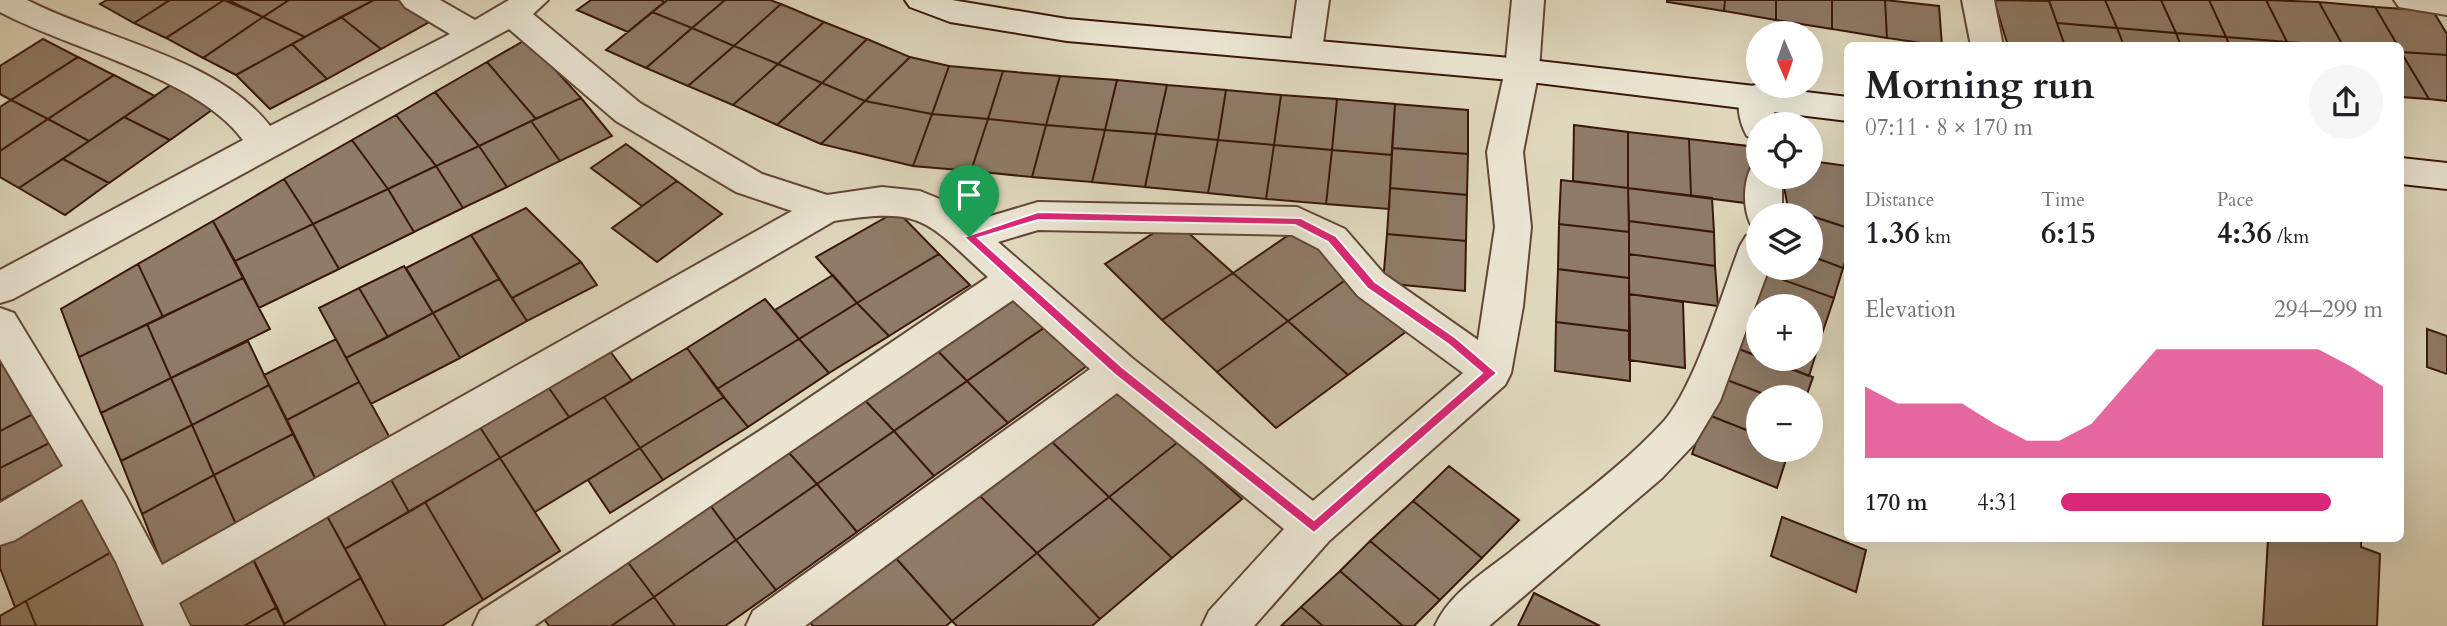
<!DOCTYPE html>
<meta charset="utf-8">
<style>
body{margin:0;font-family:Cardo,serif;background:#f6f6f6;color:#202124;height:100vh;display:flex;flex-direction:column;font-size:26px;white-space:nowrap}
*{box-sizing:border-box;margin:0}
p{font-size:23px;color:#757577}
.icon{flex:none;width:38px;height:38px;fill:none;stroke:currentColor;stroke-width:2;stroke-linecap:round;stroke-linejoin:round}
.map{position:relative;flex:1;overflow:hidden}
.panel{position:absolute;left:1844px;top:42px;width:560px;height:500px;display:flex;flex-direction:column;background:#fff;border-radius:10px;box-shadow:0 7px 28px #0002}
.panel>*{flex:none}
.needle{width:46px;rotate:178deg}
.fabs{position:absolute;left:1746px;top:21px;display:grid;gap:14px}
.fabs a{display:grid;place-items:center;width:77px;height:77px;border-radius:50%;background:#fff;box-shadow:0 7px 28px #0002;font-size:35px}
.pin{position:absolute;display:grid;place-items:center;width:60px;height:60px;color:#fff;margin:-72px -30px;border-radius:50% 50% 50% 0;rotate:-45deg;box-shadow:0 0 7px #0007}
.pin .icon{rotate:45deg}
.round{display:grid;place-items:center;flex:none;width:74px;height:74px;border-radius:37px;background:#f6f6f6}
.summary{display:flex;align-items:center;justify-content:space-between;height:119px;padding:0 21px}
h1{font-size:38px;font-weight:800;line-height:52px}
.stats{display:grid;grid-template-columns:repeat(3,1fr);gap:10px;height:119px;padding:7px 21px}
.stats div{display:grid;align-content:center}
.stats b{font-size:30px;font-weight:800}
.stats small{font-size:19px;font-weight:400}
.stats p{font-size:19px}
.chart{height:196px;padding:14px 21px}
.chart p{display:flex;justify-content:space-between}
.chart svg{width:100%;height:126px;margin-top:7px;fill:#db2777;opacity:.7}
ul{padding:0 21px;list-style:none;font-size:23px}
li{display:grid;grid-template-columns:112px 84px 1fr;align-items:center;height:52px}
li i{height:18px;border-radius:9px;background:#db2777}
.map>svg:first-child{display:block}
.building{fill:#8f7b67;stroke:#39170a;stroke-width:2}
.lines{fill:none;stroke-linecap:round;stroke-linejoin:round}
.street-casing{stroke:#624736;stroke-width:4}
.secondary-casing{stroke:#39170a;stroke-width:4}
.street{fill:#eae5d3;fill-rule:evenodd}
.secondary{fill:#eae5d3;fill-rule:evenodd}
.route{fill:#db2777;stroke:#fff;stroke-width:2;fill-rule:evenodd}
</style>
<div class="map">
<svg width="2447" height="626" viewBox="0 0 2447 626">
<rect width="100%" height="100%" fill="#dfd7bc"/>
<filter id="stains"><feTurbulence type="fractalNoise" baseFrequency=".00286" numOctaves="4"/><feColorMatrix values="0 0 0 0 .2 0 0 0 0 .09 0 0 0 0 .02 0 0 0 .5 -.17"/></filter>
<radialGradient id="worn" r=".72"><stop offset=".6" stop-color="#630" stop-opacity="0"/><stop offset="1" stop-color="#630" stop-opacity=".3"/></radialGradient>
<!-- building -->
<path class="building" d="M107,0H170L134,23L100,4Z
M170,0H224L166,38L134,23Z
M224,0L263,17L203,58L166,38Z
M228,0H289L263,17Z
M289,0H370L372,1L305,37L263,17Z
M374,0H405L431,21L381,49L341,17Z
M591,0H661L665,2L628,32L577,10Z
M667,0H725L692,28L652,12Z
M725,0H770L781,4L734,46L692,28Z
M1667,0H1725L1724,11L1667,2Z
M1725,0H1776V20L1724,11Z
M1776,0H1832V29L1776,20Z
M1832,0H1885L1887,38L1832,29Z
M1885,0L1939,6L1942,46L1887,38Z
M1994,0L2049,1L2065,46H2008Z
M2049,0H2105L2117,28L2057,23Z
M2105,0H2161L2176,33L2117,28Z
M2161,0H2209L2226,37L2176,33Z
M2209,0H2266L2287,42L2226,37Z
M2266,0L2319,2L2343,46L2287,42Z
M2319,2L2375,7L2398,46H2343Z
M781,4L824,22L778,64L734,46Z
M2375,7L2433,11L2447,34V55L2401,52V46H2398Z
M652,12L692,28L646,68L606,50Z
M263,17L305,37L236,75L203,58Z
M341,17L381,49L327,79L292,44Z
M824,22L867,39L822,83L778,64Z
M2057,23L2117,28L2124,46H2065Z
M692,28L734,46L688,86L646,68Z
M2117,28L2176,33L2181,46H2124Z
M2176,33L2226,37L2230,46H2181Z
M2226,37L2287,42L2289,46H2230Z
M43,39L78,57L11,100L0,94V66Z
M527,39L581,98L536,119L487,62Z
M867,39L910,57L865,101L822,83Z
M292,44L327,79L270,109L236,75Z
M734,46L778,64L733,105L688,86Z
M2401,51V52L2429,99L2401,97Z
M2401,52L2447,55V101L2429,99Z
M78,57L114,75L48,119L11,100Z
M910,57L949,66L932,114L865,101Z
M487,62L536,119L479,146L435,92Z
M778,64L822,83L777,125L733,105Z
M949,66L1003,71L988,119L932,114Z
M1003,71L1060,76L1046,125L988,119Z
M114,75L155,96L89,141L48,119Z
M1060,76L1117,80L1105,130L1046,125Z
M178,80L223,102L170,140L124,117Z
M1117,80L1167,85L1156,134L1105,130Z
M822,83L865,101L821,144L777,125Z
M1167,85L1226,90L1218,140L1156,134Z
M1226,90L1281,95L1274,145L1218,140Z
M435,92L479,146L436,166L396,115Z
M1281,95L1337,99L1332,150L1274,145Z
M581,98L612,136L560,161L531,121Z
M1337,99L1395,104L1392,155L1332,150Z
M11,100L48,119L0,151V107Z
M865,101L932,114L913,166L821,144Z
M1395,104L1468,110V154L1392,148Z
M932,114L988,119L971,171L913,166Z
M396,115L436,166L388,189L352,140Z
M124,117L170,140L109,183L63,159Z
M48,119L89,141L19,188L0,177V151Z
M988,119L1046,125L1032,177L971,171Z
M531,121L560,161L507,187L479,146Z
M1046,125L1105,130L1092,182L1032,177Z
M1574,125L1628,132V188L1573,181Z
M1105,130L1156,134L1145,187L1092,182Z
M1628,132L1689,139L1691,196L1628,188Z
M1156,134L1218,140L1208,193L1145,187Z
M1689,139L1748,146L1753,204L1691,196Z
M352,140L388,189L313,224L284,179Z
M1218,140L1274,145L1266,199L1208,193Z
M626,144L677,181L642,206L591,168Z
M1274,145L1332,150L1326,204L1266,199Z
M479,146L507,187L463,208L436,166Z
M1392,148L1468,154L1467,195L1390,188Z
M1332,150L1392,155L1389,209L1326,204Z
M63,159L109,183L65,215L19,188Z
M1811,161L1848,166V228L1788,208L1782,177H1811Z
M436,166L463,208L414,232L388,189Z
M284,179L313,224L235,261L213,221Z
M1561,180L1628,188L1629,232L1559,224Z
M677,181L722,214L657,262L612,228Z
M1390,188L1467,195L1466,241L1387,234Z
M1628,188L1712,198L1714,232L1629,221Z
M388,189L414,232L339,269L313,224Z
M526,208L581,262L512,298L471,235Z
M897,211L939,254L857,303L816,257Z
M1811,216L1848,228V253L1843,268L1811,256Z
M1174,220L1233,273L1162,320L1105,264Z
M213,221L243,278L163,317L138,264Z
M1629,221L1714,232L1715,266L1629,254Z
M313,224L339,269L259,308L235,261Z
M1559,224L1629,232V278L1558,269Z
M1299,228L1354,274L1288,321L1233,273Z
M1387,234L1466,241L1465,291L1383,283Z
M471,235L499,279L433,313L406,268Z
M939,254L970,285L889,336L857,303Z
M1629,254L1715,266L1718,306L1629,294Z
M1811,256L1843,268L1834,298L1764,273L1766,268H1811Z
M581,262L597,285L527,321L512,298Z
M138,264L163,317L79,357L61,309Z
M404,266L433,313L388,337L359,288Z
M1558,269L1629,278L1630,331L1556,322Z
M1233,273L1288,321L1217,372L1162,320Z
M1764,273L1834,298L1822,334L1811,330V306H1759V311L1752,308Z
M1354,274L1415,325L1348,375L1288,321Z
M833,275L857,303L799,339L775,310Z
M243,278L270,329L171,378L147,324Z
M499,279L527,321L460,358L433,313Z
M359,288L388,337L346,358L319,308Z
M1010,293L1045,327L967,381L932,345Z
M1629,294L1683,302L1685,368L1629,360Z
M765,299L799,339L717,389L687,348Z
M857,303L889,336L829,373L799,339Z
M1745,306L1759,311V357L1731,346Z
M433,313L460,358L371,404L346,358Z
M1288,321L1348,375L1276,428L1217,372Z
M1556,322L1630,331V381L1555,371Z
M147,324L171,378L101,413L79,357Z
M1045,327L1087,366L1008,423L967,381Z
M2427,329L2447,336V374L2427,367Z
M1811,330L1822,334L1809,376L1764,359H1811Z
M336,339L359,382L287,420L264,375Z
M799,339L829,373L748,427L717,389Z
M248,341L269,385L192,425L171,378Z
M604,343L632,381L569,417L542,378Z
M932,345L967,381L894,431L859,394Z
M0,346L45,408L0,431Z
M1731,346L1813,377L1806,397H1772L1719,377Z
M687,348L724,397L640,448L604,397Z
M1719,377L1772,397H1759V435L1706,414Z
M171,378L192,425L121,461L101,413Z
M542,378L569,417L500,458L474,418Z
M967,381L1008,423L934,476L894,431Z
M359,382L395,447L320,488L287,420Z
M269,385L293,434L214,475L192,425Z
M1118,386L1178,442L1109,497L1049,439Z
M859,394L894,431L817,484L782,445Z
M604,397L640,448L535,512L500,458Z
M724,397L748,427L663,480L640,448Z
M45,408L59,438L0,468V431Z
M1706,414L1759,435V450H1789L1777,488L1692,454Z
M474,418L500,458L409,512L385,469Z
M192,425L214,475L142,514L121,461Z
M894,431L934,476L857,532L817,484Z
M293,434L320,488L239,531L214,475Z
M59,438L74,460L0,501V468Z
M1049,439L1109,497L1037,553L977,493Z
M1178,442L1242,499L1172,558L1109,497Z
M782,445L817,484L736,540L704,497Z
M640,448L663,480L610,513L588,480Z
M500,458L560,551L483,600L425,502Z
M1449,466L1519,520L1482,558L1413,501Z
M385,469L409,512L345,549L321,505Z
M214,475L239,531L165,572L142,514Z
M817,484L857,532L776,590L736,540Z
M88,491L115,550L15,607L0,568V539Z
M977,493L1037,553L952,621L894,556Z
M704,497L736,540L654,597L621,553Z
M1109,497L1172,558L1100,619L1037,553Z
M1413,501L1482,558L1440,600L1370,541Z
M425,502L483,600L442,626H386L345,549Z
M321,505L361,578L284,624L247,547Z
M1782,517L1866,550L1856,592L1771,556Z
M2268,539H2361V547L2380,554L2377,626H2263Z
M736,540L776,590L725,626H675L654,597Z
M1370,541L1440,600L1414,626H1403L1340,571Z
M247,547L277,607L244,626H181L166,593Z
M115,550L151,626H36L26,601Z
M621,553L654,597L611,626H549L537,609Z
M1037,553L1100,619L1092,626H957L952,621Z
M894,556L952,621L946,626H813L808,620Z
M1340,571L1403,626H1323L1301,607Z
M361,578L386,626H285L284,624Z
M1534,593L1600,626H1518Z
M654,597L675,626H611Z
M26,601L36,626H0V616Z
M277,607L285,626H244Z
M1301,607L1323,626H1281Z"/>
<g class="lines">
<defs>
<path id="street" d="M0,0H27C103,39 218,58 270,126L450,34L405,7L400,0H440L475,20L509,0H548L533,14L640,103L762,174L827,195L882,187L920,191L957,206L974,221L1038,202L1297,207L1345,229L1384,274L1478,340L1495,227L1487,152L1505,70L1512,0H1544L1539,70L1523,152L1531,227L1523,306L1511,373L1505,385L1329,541L1254,626H1202L1209,611L1284,529L1117,393L805,626H746L753,611L1090,369L1013,300L534,626H473L480,611L784,415L988,277C925,220 923,207 834,221L179,603L190,626H144L116,562L82,499L15,540L0,545V503L63,466L0,359V308L14,313L126,497L162,565L792,211L736,192L616,121L509,29L13,299L0,303V270L243,140C197,77 71,50 0,12ZM1038,230L1292,235L1319,249L1358,296L1463,373L1313,501L1132,358L998,242Z
M1297,0H1329L1322,50L1318,58L1306,61L1294,58L1290,50Z
M1962,0H1994L2003,46H1971Z
M2394,0H2447V15L2399,7Z
M1755,85L1767,89L1772,97L1776,124H1759V139L1747,136C1739,122 1735,102 1743,89Z
M1759,165V177H1782V215H1759V227L1751,225C1743,209 1743,183 1751,168Z
M1759,232V268H1769L1720,401L1695,443L1662,478L1489,626H1435C1449,594 1483,573 1510,552C1561,510 1619,470 1664,421C1695,386 1722,293 1740,246L1746,236Z"/>
<path id="secondary" d="M905,0H952L1067,19L1522,59L1848,97V121L1522,81L1067,41L950,22L910,7Z
M2401,158L2447,163V189L2401,184Z"/>
</defs>
<!-- street casing -->
<use href="#street" class="street-casing"/>
<!-- secondary casing -->
<use href="#secondary" class="secondary-casing"/>
<!-- street -->
<use href="#street" class="street"/>
<!-- secondary -->
<use href="#secondary" class="secondary"/>
</g>
<!-- route -->
<path class="route" d="M1038,212L1301,218L1336,236L1375,282L1456,338L1497,373L1314,533L1114,374L964,237ZM1038,220L1295,225L1328,242L1367,288L1448,344L1482,373L1314,520L1122,367L978,238Z"/>
<rect width="100%" height="100%" filter="url(#stains)"/>
<rect width="100%" height="100%" fill="url(#worn)"/>
</svg>
<div class="fabs">
<a><svg class="needle" viewBox="-14 -14 28 28"><path d="M0-13l5 13h-10z" fill="#e53935"/><path d="M0 13l5-13h-10z" fill="#757577"/></svg></a>
<a><svg class="icon" aria-label="locate" viewBox="0 0 24 24"><circle cx="12" cy="12" r="6"/><path d="M12 2v4M12 18v4M2 12h4M18 12h4"/></svg></a>
<a><svg class="icon" aria-label="layers" viewBox="0 0 24 24"><path d="M12 4l9 5-9 5-9-5zM3 14l9 5 9-5"/></svg></a>
<a>+</a>
<a>−</a>
</div>
<div class="pin" style="left:969px;top:237px;background:#1e9e55"><svg class="icon" aria-label="arrive" viewBox="0 0 24 24"><path d="M6 21V4h12l-3 4 3 4H6"/></svg></div>
<section class="panel">
<div class="summary"><div><h1>Morning run</h1><p>07:11 · 8 × 170 m</p></div><a class="round"><svg class="icon" aria-label="share" viewBox="0 0 24 24"><path d="M12 15V3M7 8l5-5 5 5M5 13v7h14v-7"/></svg></a></div>
<div class="stats">
<div><p>Distance</p><b>1.36<small> km</small></b></div>
<div><p>Time</p><b>6:15</b></div>
<div><p>Pace</p><b>4:36<small> /km</small></b></div>
</div>
<div class="chart"><p><span>Elevation</span>294–299 m</p>
<svg viewBox="0 0 160 44" preserveAspectRatio="none"><path d="M0 44V19L10 25L20 25L30 25L40 32L50 38L60 38L70 32L80 19L90 6L100 6L110 6L120 6L130 6L140 6L150 12L160 19V44z"/></svg>
</div>
<ul>
<li><b>170 m</b>4:31<i style="width:84%"></i></li>
</ul>
</section>
</div>
